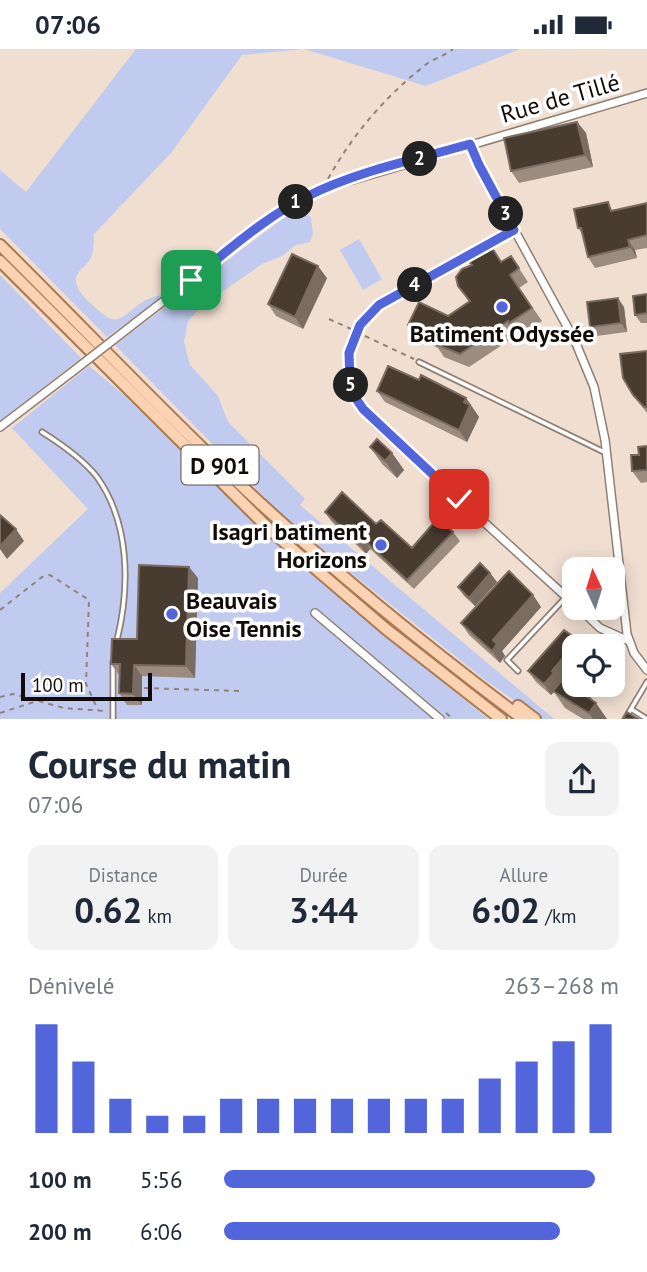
<!DOCTYPE html>
<html lang="fr">
<meta charset="utf-8">
<style>
body{margin:0;font-family:"PT Sans",sans-serif;background:#f2f2f3;color:#1f2937;height:100vh;display:flex;flex-direction:column;font-size:26px;white-space:nowrap}
*{box-sizing:border-box;margin:0}
p{font-size:23px;color:#747a83}
.icon{flex:none;width:38px;height:38px;fill:none;stroke:currentColor;stroke-width:2;stroke-linecap:round;stroke-linejoin:round}
.map{position:relative;height:670px;overflow:hidden}
.side{display:flex;flex-direction:column;background:#fff;flex:1}
.side>*{flex:none}
.needle{width:46px;rotate:356deg}
.tools{position:absolute;left:562px;top:508px;display:grid;gap:14px}
.tools a{display:grid;place-items:center;width:63px;height:63px;border-radius:14px;background:#fff;box-shadow:0 4px 18px #0003;font-size:35px}
.scale{position:absolute;left:21px;bottom:18px;width:131px;box-sizing:border-box;padding-left:7px;border:4px solid #120c08;border-top:0;font-size:19px;line-height:24px;white-space:nowrap;color:#120c08;-webkit-text-stroke:5px #fff;paint-order:stroke}
.pin{position:absolute;display:grid;place-items:center;width:60px;height:60px;color:#fff;margin:-30px;border-radius:14px;box-shadow:0 4px 10px #0006}
.km{position:absolute;width:35px;height:35px;margin:-18px;border-radius:50%;background:#222;color:#fff;font-size:19px;line-height:35px;text-align:center}
.round{display:grid;place-items:center;flex:none;width:74px;height:74px;border-radius:14px;background:#f2f2f3}
.headline{display:flex;align-items:center;justify-content:space-between;height:119px;padding:0 28px}
h1{font-size:38px;font-weight:700;line-height:52px}
.metrics{display:grid;grid-template-columns:repeat(3,1fr);gap:10px;height:119px;padding:7px 28px}
.metrics div{display:grid;align-content:center;border-radius:14px;background:#f2f2f3;text-align:center}
.metrics b{font-size:35px;font-weight:700}
.metrics small{font-size:19px;font-weight:400}
.metrics p{font-size:19px}
.chart{height:196px;padding:14px 28px}
.chart p{display:flex;justify-content:space-between}
.chart svg{width:100%;height:126px;margin-top:7px;stroke:#5265db;stroke-width:6}
ul{padding:0 28px;list-style:none;font-size:23px}
li{display:grid;grid-template-columns:112px 84px 1fr;align-items:center;height:52px}
li i{height:18px;border-radius:9px;background:#5265db}
.status{display:flex;justify-content:space-between;align-items:center;height:49px;padding:0 35px;background:#fff;direction:ltr}
.status svg{height:19px;fill:currentColor}
.map>svg:first-child{display:block}
.green{fill:#c0cbef}
.lines{fill:none;stroke-linecap:round;stroke-linejoin:round}
.service-casing{stroke:#908074;stroke-width:7}
.minor-casing{stroke:#908074;stroke-width:10}
.primary-casing{stroke:#a97a55;stroke-width:14}
.path{stroke:#90837a;stroke-width:2;stroke-dasharray:5 5;stroke-linecap:butt}
.service{stroke:#fff;stroke-width:3.5}
.minor{stroke:#fff;stroke-width:7}
.primary{stroke:#fcd3b2;stroke-width:10}
.minor-bridge-casing{stroke:#908074;stroke-width:10;stroke-linecap:butt}
.minor-bridge{stroke:#fff;stroke-width:7}
.wall{fill:#9c8c80}
.shaded-wall{fill:#7a6c60}
.building{fill:#483b30;stroke:#7a6c60;stroke-width:2}
.route-casing{stroke:#fff;stroke-width:14}
.route{stroke:#5265db;stroke-width:9}
.poi-dot{fill:#5265db;stroke:#fff;stroke-width:2.5}
.labels{text-anchor:middle;dominant-baseline:central;stroke-width:7;stroke-linejoin:round;paint-order:stroke}
.shield{fill:#fff;stroke:#595552;stroke-width:2}
.shield-label{font-size:23px;font-weight:bold;fill:#120c08}
.street-label{font-size:24px;fill:#120c08;stroke:#fff}
.poi-label{font-size:24px;font-weight:bold;fill:#120c08;stroke:#fff}
</style>
<div class="status"><b>07:06</b><svg viewBox="0 0 49 12"><path d="M0 12V9h3v3zM5 12V6h3v6zM10 12V3h3v9zM15 12V0h3v12zM26 1h20v11H26zM47 4h2v5h-2z"/></svg></div>
<div class="map">
<svg width="647" height="670" viewBox="0 0 647 670">
<rect width="100%" height="100%" fill="#f0ded1"/>
<!-- green -->
<path class="green" d="M136,0H520L426,37L304,0L242,6L171,104L94,185C94,194 94,204 89,212C85,218 78,221 76,229C75,238 82,246 88,252C116,277 113,276 141,254C147,249 158,247 166,245L107,288L0,180V121L26,143Z
M302,160L311,169L313,185L310,193L296,196L282,207L262,215L202,257L188,272L184,292L190,316L218,347L228,373L305,450L300,456L554,670H540L484,630L296,480L115,296L289,165Z
M359,190L382,230L363,241L340,201Z
M0,226L81,309L0,372Z
M89,317L124,346L289,507L488,670H0V544L88,460L12,379Z"/>
<g class="lines">
<defs>
<path id="service" d="M419,313L606,404
M42,383C61,395 83,410 97,428C130,474 130,538 117,591
M113,613V670
M518,622L507,611L566,548
M631,660L647,670
M625,670L647,633"/>
<path id="minor" d="M470,95L479,116L575,292L594,338L605,391L627,585L634,604L647,621
M514,181L374,260C339,292 342,340 373,372L574,555
M135,274L270,170L302,150L322,140L647,44
M0,378L72,323
M578,558L600,579L629,592
M581,560L599,565L624,561
M315,564L440,670"/>
<path id="primary" d="M0,196C87,282 170,371 260,454C344,531 432,602 523,670
M0,212L269,480L386,580L501,670
M518,657L535,670"/>
</defs>
<!-- service casing -->
<use href="#service" class="service-casing"/>
<!-- minor casing -->
<use href="#minor" class="minor-casing"/>
<!-- primary casing -->
<use href="#primary" class="primary-casing"/>
<!-- path -->
<path class="path" d="M328,130C353,85 384,49 424,17C433,10 444,7 453,0
M329,270L351,280
M365,287L414,310
M0,561L42,528L50,526L89,551L86,635L98,661
M144,639L239,642
M0,648L13,645L64,659L105,662
M0,664L37,652
M446,664L453,670"/>
<!-- service -->
<use href="#service" class="service"/>
<!-- minor -->
<use href="#minor" class="minor"/>
<!-- primary -->
<use href="#primary" class="primary"/>
<defs>
<path id="minor-bridge" d="M72,323L135,274"/>
</defs>
<!-- minor-bridge casing -->
<use href="#minor-bridge" class="minor-bridge-casing"/>
<!-- minor-bridge -->
<use href="#minor-bridge" class="minor-bridge"/>
</g>
<!-- wall -->
<path class="wall" d="M577,73L586,84L593,118L519,134L511,122Z
M647,154V199L635,201L637,209L595,219L588,208L583,186L578,179L614,161Z
M511,207L528,233L519,239L542,272L519,288L517,286L469,318L444,308L438,299L417,289L408,276L448,267L469,253L458,237Z
M327,229L303,280L276,267L268,255Z
M647,245V274H641L635,266Z
M624,258L627,283L596,287L590,278Z
M647,302V364L633,346Z
M419,331L466,349L479,368L467,393L385,353L377,342Z
M647,397V433L641,434L632,422L639,406Z
M370,398L392,404L404,421L397,429L382,415Z
M325,463L376,475L412,499L453,483L460,492L414,540L370,500L366,505L331,472Z
M490,524L497,533L475,557L464,547L458,538Z
M198,529L195,629L142,627V656H127L119,644V626L111,615L137,590Z
M533,546L541,558L502,602L505,607L500,614L469,586L461,574Z
M571,586L578,597H574V602L571,606L560,633L593,653L607,670H583L565,659L554,643L551,646L536,633L528,622Z"/>
<!-- shaded-wall -->
<path class="shaded-wall" d="M577,73L586,84L593,118L585,106Z
M628,191L635,201L637,209L630,198Z
M318,217L327,229L303,280L295,268Z
M618,249L624,258L627,283L621,274Z
M466,349L479,368L467,393L459,381L464,353Z
M392,404L404,421L397,429L385,412Z
M16,480L24,492L7,510L0,500V497Z
M364,491L370,500L366,505L360,496Z
M189,518L198,529L195,629L186,617Z
M490,524L497,533L475,557L469,549Z
M533,546L541,558L502,602L505,607L500,614L492,602L493,591Z
M571,586L578,597H574V602L571,606L574,611V616L560,633L561,634L551,646L544,635L552,622L564,595Z
M134,616L142,627V656L133,645Z
M588,644L595,655L596,654L607,670H593L589,664L586,647Z"/>
<!-- building -->
<path class="building" d="M577,73L585,106L511,122L504,89Z
M608,153L611,162L647,154V186L628,191L630,198L588,208L581,179H578L574,160Z
M489,194L501,213L511,207L519,219L510,226L532,259L509,274L508,272L460,305L435,295L437,290L408,276L419,253L448,267L470,252L458,237L456,228L462,220L472,216L465,208Z
M292,205L318,217L295,268L268,255Z
M647,245V264L635,266L633,247Z
M618,249L621,274L590,278L587,253Z
M647,302V358H644L633,346L623,329L620,305Z
M388,317L419,331L421,326L466,349L464,353L470,356L459,381L377,342Z
M377,390L392,404L385,412L370,398Z
M647,397V421L632,422L631,406H639L638,398Z
M342,443L376,475L381,471L412,499L438,469L453,483L407,531L364,491L360,496L325,463Z
M0,466L16,480L0,497Z
M480,514L490,524L469,549L458,538Z
M139,516L189,518L186,617L134,616L133,645L119,644L120,615H111L112,590H137Z
M509,522L533,546L493,591L497,595L492,602L461,574Z
M564,581L571,586L564,595L568,603L552,622L554,624L544,635L528,622Z
M563,630L572,637L574,635H578L583,638L588,644L586,647L596,654L589,664L553,642Z
M627,663L638,670H623Z"/>
<g class="lines">
<defs>
<path id="route" d="M191,231C228,202 265,168 308,147C357,122 418,110 470,95L479,116L514,181L379,256L360,276L349,304L350,333L355,348L363,360L459,450"/>
</defs>
<!-- route casing -->
<use href="#route" class="route-casing"/>
<!-- route -->
<use href="#route" class="route"/>
</g>
<!-- markers -->
<g class="poi-dot">
<circle cx="502" cy="258" r="7"/>
<circle cx="381" cy="496" r="7"/>
<circle cx="172" cy="565" r="7"/>
</g>
<g class="labels">
<!-- shield labels -->
<rect class="shield" x="181.5" y="396.5" width="77" height="39" rx="5"/>
<g class="shield-label">
<text x="220" y="416">D 901</text>
</g>
<!-- street labels -->
<g class="street-label">
<text transform="translate(560 49) rotate(-16)">Rue de Tillé</text>
</g>
<!-- poi labels -->
<g class="poi-label">
<text x="502" y="284">Batiment Odyssée</text>
<text x="367" y="482" text-anchor="end">Isagri batiment<tspan x="367" dy="28">Horizons</tspan></text>
<text x="186" y="551" text-anchor="start">Beauvais<tspan x="186" dy="28">Oise Tennis</tspan></text>
</g>
</g>
</svg>
<div class="tools">
<a><svg class="needle" viewBox="-14 -14 28 28"><path d="M0-13l5 13h-10z" fill="#e53935"/><path d="M0 13l5-13h-10z" fill="#747a83"/></svg></a>
<a><svg class="icon" aria-label="locate" viewBox="0 0 24 24"><circle cx="12" cy="12" r="6"/><path d="M12 2v4M12 18v4M2 12h4M18 12h4"/></svg></a>
</div>
<div class="scale">100 m</div>
<div class="pin" style="left:191px;top:231px;background:#1e9e55"><svg class="icon" aria-label="arrive" viewBox="0 0 24 24"><path d="M6 21V4h12l-3 4 3 4H6"/></svg></div>
<div class="pin" style="left:459px;top:450px;background:#d93025"><svg class="icon" aria-label="check" viewBox="0 0 24 24"><path d="M5 12l5 5 9-10"/></svg></div>
<b class="km" style="left:296px;top:153px">1</b>
<b class="km" style="left:420px;top:110px">2</b>
<b class="km" style="left:506px;top:165px">3</b>
<b class="km" style="left:415px;top:236px">4</b>
<b class="km" style="left:351px;top:336px">5</b>
</div>
<section class="side">
<div class="headline"><div><h1>Course du matin</h1><p>07:06</p></div><a class="round"><svg class="icon" aria-label="share" viewBox="0 0 24 24"><path d="M12 15V3M7 8l5-5 5 5M5 13v7h14v-7"/></svg></a></div>
<div class="metrics">
<div><p>Distance</p><b>0.62<small> km</small></b></div>
<div><p>Durée</p><b>3:44</b></div>
<div><p>Allure</p><b>6:02<small> /km</small></b></div>
</div>
<div class="chart"><p><span>Dénivelé</span>263–268 m</p>
<svg viewBox="0 0 160 44" preserveAspectRatio="none"><path d="M5 44V6M15 44V19M25 44V32M35 44V38M45 44V38M55 44V32M65 44V32M75 44V32M85 44V32M95 44V32M105 44V32M115 44V32M125 44V25M135 44V19M145 44V12M155 44V6"/></svg>
</div>
<ul>
<li><b>100 m</b>5:56<i style="width:94%"></i></li>
<li><b>200 m</b>6:06<i style="width:85%"></i></li>
</ul>
</section>
